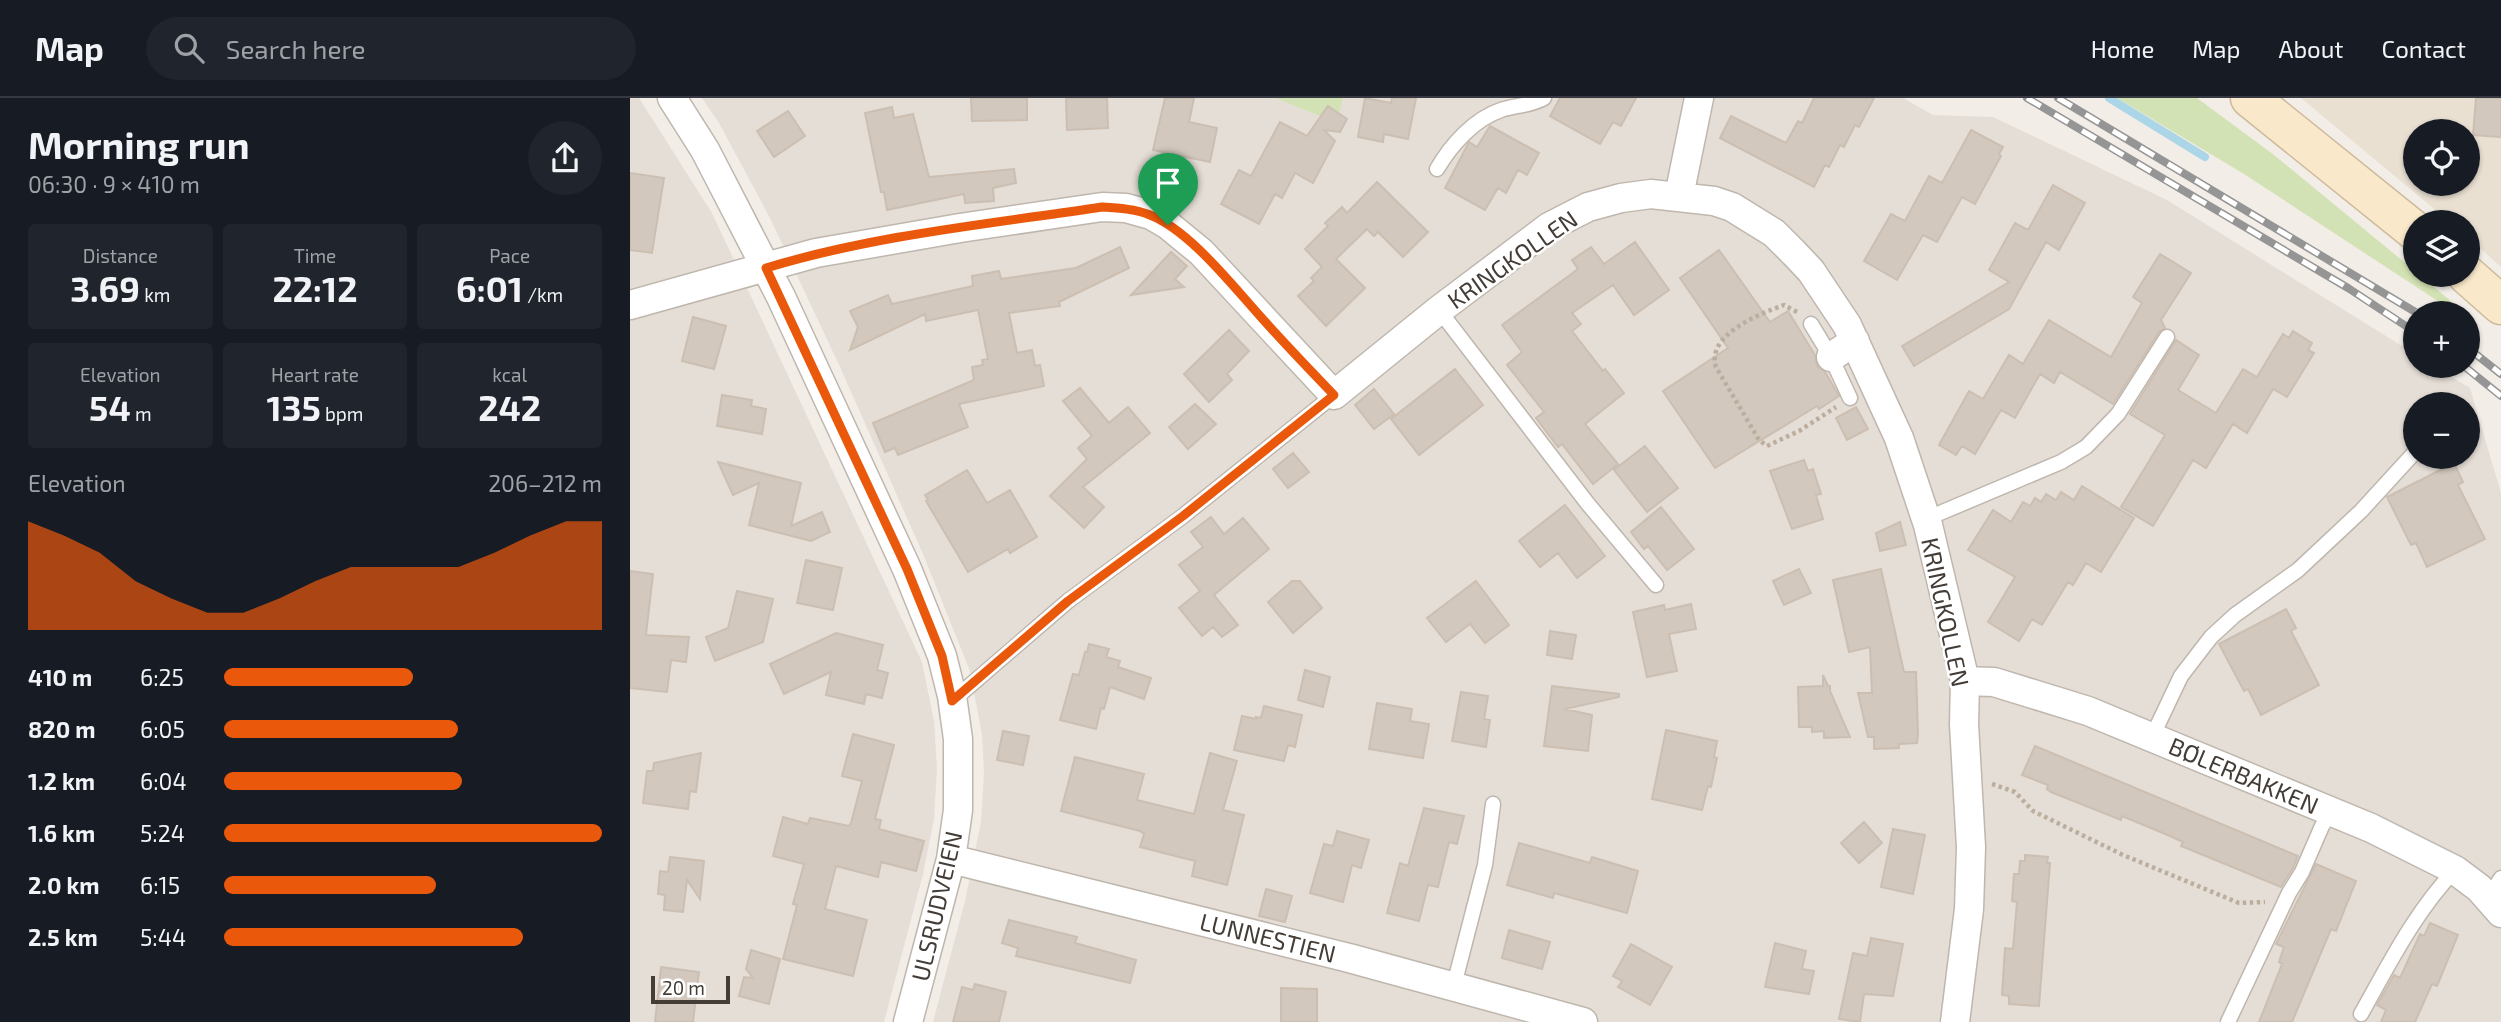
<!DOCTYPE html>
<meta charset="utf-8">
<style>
body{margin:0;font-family:"Exo 2",sans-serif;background:#20242c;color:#f1f3f6;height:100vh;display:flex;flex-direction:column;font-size:26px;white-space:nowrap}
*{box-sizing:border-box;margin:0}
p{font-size:23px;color:#9ea1a6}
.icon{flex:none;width:38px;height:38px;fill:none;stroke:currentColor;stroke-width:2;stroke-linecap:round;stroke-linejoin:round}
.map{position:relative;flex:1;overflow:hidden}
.sheet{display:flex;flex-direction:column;background:#171b24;width:630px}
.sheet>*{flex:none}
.tools{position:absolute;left:1773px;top:21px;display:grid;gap:14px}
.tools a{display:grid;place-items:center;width:77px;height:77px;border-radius:50%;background:#171b24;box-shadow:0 2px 5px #0004;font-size:35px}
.scale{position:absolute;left:21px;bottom:18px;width:79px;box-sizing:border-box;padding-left:7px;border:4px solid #443d37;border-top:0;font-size:19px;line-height:24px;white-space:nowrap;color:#443d37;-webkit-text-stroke:5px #fff;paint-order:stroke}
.pin{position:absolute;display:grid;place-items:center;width:60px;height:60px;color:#fff;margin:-72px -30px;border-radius:50% 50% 50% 0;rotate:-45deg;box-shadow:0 0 7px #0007}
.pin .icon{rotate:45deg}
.round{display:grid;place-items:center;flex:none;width:74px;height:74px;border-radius:37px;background:#20242c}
.headline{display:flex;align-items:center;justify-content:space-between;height:119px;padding:0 28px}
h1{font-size:38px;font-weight:700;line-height:52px}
.metrics{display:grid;grid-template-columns:repeat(3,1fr);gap:10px;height:119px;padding:7px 28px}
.metrics div{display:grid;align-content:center;border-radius:7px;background:#20242c;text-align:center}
.metrics b{font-size:35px;font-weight:700}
.metrics small{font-size:19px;font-weight:400}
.metrics p{font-size:19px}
.chart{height:196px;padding:14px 28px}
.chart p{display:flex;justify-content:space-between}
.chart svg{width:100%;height:126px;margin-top:7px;fill:#ea580c;opacity:.7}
ul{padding:0 28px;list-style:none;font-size:23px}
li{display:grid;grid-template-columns:112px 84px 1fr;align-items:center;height:52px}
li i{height:18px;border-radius:9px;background:#ea580c}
header{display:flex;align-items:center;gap:42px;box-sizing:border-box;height:98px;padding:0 35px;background:#171b24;border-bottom:2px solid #363941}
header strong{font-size:33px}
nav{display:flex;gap:38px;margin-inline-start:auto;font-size:24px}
.search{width:490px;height:63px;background:#20242c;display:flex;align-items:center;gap:18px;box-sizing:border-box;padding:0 24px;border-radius:38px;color:#9ea1a6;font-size:26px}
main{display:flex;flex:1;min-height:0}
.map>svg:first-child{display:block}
.residential{fill:#e5ded6;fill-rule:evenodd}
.education{fill:#e9e0d2;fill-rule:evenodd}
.green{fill:#d3e2b4}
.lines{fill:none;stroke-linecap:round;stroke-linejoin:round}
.stream{stroke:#aad6e8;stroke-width:8}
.building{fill:#d2c8be;stroke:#ccbfb2;stroke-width:2}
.service-casing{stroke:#bfb7ae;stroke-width:17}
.minor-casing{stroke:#bfb7ae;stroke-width:31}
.secondary-casing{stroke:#cdba9b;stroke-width:41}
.path{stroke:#bcae9e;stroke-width:4.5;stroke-dasharray:3.5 3.5;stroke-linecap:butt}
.service{stroke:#fff;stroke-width:14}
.minor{stroke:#fff;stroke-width:28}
.secondary{stroke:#f9e8ca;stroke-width:38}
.rail-casing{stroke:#959595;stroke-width:8}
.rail{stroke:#fff;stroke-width:5;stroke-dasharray:16;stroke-linecap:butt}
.route-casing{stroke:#fff;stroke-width:14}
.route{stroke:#ea580c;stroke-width:9}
.labels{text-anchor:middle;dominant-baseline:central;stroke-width:5;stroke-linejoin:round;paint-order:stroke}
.street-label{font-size:24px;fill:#443d37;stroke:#fff}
</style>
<header>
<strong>Map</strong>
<div class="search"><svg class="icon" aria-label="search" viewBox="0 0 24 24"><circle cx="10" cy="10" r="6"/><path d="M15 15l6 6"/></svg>Search here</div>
<nav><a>Home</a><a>Map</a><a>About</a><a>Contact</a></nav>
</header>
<main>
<section class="sheet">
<div class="headline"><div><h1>Morning run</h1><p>06:30 · 9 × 410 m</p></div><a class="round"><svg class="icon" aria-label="share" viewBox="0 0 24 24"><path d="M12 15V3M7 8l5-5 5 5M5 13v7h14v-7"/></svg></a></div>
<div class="metrics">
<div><p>Distance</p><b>3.69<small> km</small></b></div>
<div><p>Time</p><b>22:12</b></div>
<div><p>Pace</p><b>6:01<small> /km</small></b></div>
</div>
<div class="metrics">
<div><p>Elevation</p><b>54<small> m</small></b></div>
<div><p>Heart rate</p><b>135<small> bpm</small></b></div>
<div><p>kcal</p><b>242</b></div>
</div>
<div class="chart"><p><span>Elevation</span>206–212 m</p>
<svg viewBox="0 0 160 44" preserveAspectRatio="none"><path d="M0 44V6L10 11L20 17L30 27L40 33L50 38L60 38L70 33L80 27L90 22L100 22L110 22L120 22L130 17L140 11L150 6L160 6V44z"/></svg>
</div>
<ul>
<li><b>410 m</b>6:25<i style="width:50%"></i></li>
<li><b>820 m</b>6:05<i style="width:62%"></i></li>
<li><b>1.2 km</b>6:04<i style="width:63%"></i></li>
<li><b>1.6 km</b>5:24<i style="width:100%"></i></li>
<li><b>2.0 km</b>6:15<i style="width:56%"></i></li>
<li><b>2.5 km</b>5:44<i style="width:79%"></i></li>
</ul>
</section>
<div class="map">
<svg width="1871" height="924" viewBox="0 0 1871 924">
<rect width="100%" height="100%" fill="#f2ede7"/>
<!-- residential -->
<path class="residential" d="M0,0H9L82,115L292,564L304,623L307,671L304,721L293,776L254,924H0Z
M72,0H645L707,25L713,0H1273L1303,17L1363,19L1537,102L1785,256V268H1804L1840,290L1871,395V924H303L335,803L351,724L354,674L352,637L340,573L293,456L210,269L140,120L89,25ZM1785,306H1838V359H1785Z"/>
<!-- education -->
<path class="education" d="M1671,0H1871V169L1838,139V124H1820ZM1785,33H1838V86H1785Z"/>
<!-- green -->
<path class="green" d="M645,0H713L707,25Z
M1487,0H1567L1644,57L1785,173V177H1789L1827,208L1823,213L1614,76Z"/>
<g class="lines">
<!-- stream -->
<path class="stream" d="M1479,0L1575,59"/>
</g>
<!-- building -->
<path class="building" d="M341,0H397V22L342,23Z
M436,0H477L478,30L437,32Z
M535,0H564L559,24L587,30L580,64L523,52Z
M735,0L761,5L762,0H786L778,41L754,36L753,44L728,39Z
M930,0H1006L991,28L983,24L970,46L920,18Z
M1184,0H1244L1229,29L1225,27L1214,49L1210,47L1199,69L1195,67L1184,89L1090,40L1101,18L1156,45L1168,23L1172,25Z
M1846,0H1871V39L1843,37Z
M698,8L717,21L710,34L694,32L705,43L683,85L665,75L652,100L645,96L629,126L591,106L609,72L621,78L650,24L677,38Z
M262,9L264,20L283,16L299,79L384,71L386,85L363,90L364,103L335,105L334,96L257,112L254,94H251L235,15Z
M158,13L175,38L144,59L127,33Z
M860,28L909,55L897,77L888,72L876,95L868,90L855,112L815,90L839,44L847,49Z
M1341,32L1373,49L1369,56L1371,58L1345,106L1332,99L1307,144L1293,137L1267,182L1234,163L1261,116L1275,123L1299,78L1312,85Z
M0,75L34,80L22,155L0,152Z
M747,84L798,134L773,159L748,134L744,138L737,131L706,161L735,190L696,228L668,198L684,183L681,180L692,169L675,151L698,128L695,125L712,109L717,115Z
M1423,87L1455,105L1429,152L1416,144L1379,211L1284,268L1272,248L1379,184L1359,172L1385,125L1398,132Z
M1005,144L1039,192L1004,217L983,187L942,215L951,226L942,233L973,273L975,271L994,295L955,326L988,366L963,386L932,346L928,349L906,320L914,314L877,267L892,254L872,227L948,171L942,162L961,149L974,166Z
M490,149L499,170L429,204L430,208L379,215L387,255L402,252L405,268L410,267L414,288L329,306L338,329L268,357L265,350L255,354L243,325L344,282L342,269L353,267L352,262L358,261L348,212L296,223L295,216L220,252L228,229L220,213L258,197L262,206L343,188L342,178L369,173L371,181L446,170Z
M1089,152L1140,224L1158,213L1185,257L1187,268L1195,274L1209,298L1189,311L1187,308L1085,370L1033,293L1098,250L1050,180Z
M541,154L557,168L545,181L554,189L501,197Z
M1530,156L1561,175L1531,222L1535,230L1529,234L1483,306L1430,274L1424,285L1410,276L1385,320L1371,312L1345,356L1332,348L1326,357L1309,347L1339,293L1353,301L1379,257L1393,266L1419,222L1481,259L1512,205L1503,199Z
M63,219L96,228L84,271L52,263Z
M599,232L619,253L597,276L602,282L579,304L554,276Z
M1663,233L1682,245L1678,252L1684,255L1657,299L1643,291L1617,335L1603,326L1576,370L1563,362L1523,428L1491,409L1535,337L1500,316L1546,242L1569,257L1548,292L1586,315L1613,271L1627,279L1653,236L1659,240Z
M825,271L853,307L789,357L761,321Z
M450,290L479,325L498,309L520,335L453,389L474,409L454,430L420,398L457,361L448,350L462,338L433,303Z
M744,291L764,316L744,331L725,307Z
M92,297L122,302L121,308L136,311L132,336L87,328Z
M565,306L586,326L558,351L539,329Z
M1226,309L1238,331L1217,342L1206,320Z
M1015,348L1048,390L1017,414L984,372Z
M663,355L679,374L658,390L643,371Z
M1174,362L1178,373L1183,371L1191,396L1186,397L1193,421L1162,431L1140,373Z
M88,364L171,385L161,428L192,414L200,434L181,443L119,427L129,385L103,397Z
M1824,365L1833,384L1828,387L1855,441L1797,469L1786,445L1781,447L1757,399Z
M337,372L357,405L380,392L407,439L380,455L378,451L338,474L296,403L298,402L295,397Z
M1452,388L1504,420L1471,474L1456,465L1443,487L1438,484L1412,527L1402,521L1389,543L1358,524L1385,479L1338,452L1363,412L1381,424L1393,404L1400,408L1405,400L1411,404L1416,396L1426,402L1431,394L1444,402Z
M935,407L975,458L947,480L928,455L910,469L889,443Z
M1031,409L1064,451L1037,472L1018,448L1014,451L1001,434Z
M581,419L594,436L613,420L639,451L584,497L608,527L592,539L583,529L572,538L549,510L570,493L549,467L573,449L561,434Z
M1270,424L1276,447L1250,453L1246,435Z
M176,462L212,470L203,512L167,505Z
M1169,471L1181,495L1154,507L1143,483Z
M1251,471L1274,574H1286L1288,636L1287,645L1269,646V650L1244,651V639H1238L1228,595H1242L1240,549L1219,554L1203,482Z
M0,473L23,476L16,537L59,539L56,564L41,562L37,594L0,590Z
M662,483H670L692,510L663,535L638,504Z
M846,483L879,527L855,545L840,526L816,544L797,520Z
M107,493L143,501L133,544L85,563L76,539L98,530Z
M1061,506L1066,531L1039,536L1047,573L1017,579L1003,514L1034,507L1035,512Z
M1656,511L1666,530L1661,533L1689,587L1631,617L1618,591L1614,593L1589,546Z
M920,533L946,537L942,561L917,557Z
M206,535L253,547L247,572L258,575L252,600L236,596L234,606L196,597L201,574L154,596L140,566Z
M459,546L479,551L476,559L490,563L488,569L521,580L514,601L480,589L474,611L471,610L466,631L430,622L443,576L449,577L455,554H457Z
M675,572L700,579L693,609L668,602Z
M1193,577L1198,588H1200V593L1220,639L1194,640V633L1182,634V629H1169L1168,589L1193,588Z
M922,588L989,596V599L935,611L962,617L958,653L914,648Z
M831,594L858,598L854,621L860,622L856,649L822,643Z
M747,605L782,611L780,623L799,626L793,660L739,651Z
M634,608L672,617L665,649L658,647L654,663L604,652L612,618L626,621V619L631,620Z
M1036,632L1087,643L1084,659L1087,660L1081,689L1078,688L1072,712L1022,701Z
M373,633L399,638L393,667L367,662Z
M223,636L264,647L245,721L251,722L249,731L294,743L286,773L251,764L248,779L206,768L195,811L237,822L223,878L153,861L167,807L163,806L174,766L143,758L153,719L178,726L180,720L219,728L221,725L232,683L212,678Z
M1405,648L1668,758L1663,770L1651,789L1551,748L1553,744L1540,738L1492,718L1491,722L1421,694L1417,691L1418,687L1392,677Z
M71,655L66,694L60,693L58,711L13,705L17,673H23L24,665Z
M580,655L607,663L593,712L614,717L597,787L562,778L565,763L510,749L514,736L510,733L431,713L445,659L514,676L507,702L564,716Z
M794,710L834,718L827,746L819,744L808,789L798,787L789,823L757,815L770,765L778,768Z
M1234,724L1252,745L1229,765L1211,745Z
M1263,731L1295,737L1283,796L1251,789Z
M707,733L739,742L731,770L722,767L713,804L680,795L694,746L703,748Z
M889,745L960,765L962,759L1008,773L997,815L924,795L923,800L877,787Z
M1395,757L1418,759L1417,765H1420L1409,908L1379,906V898L1372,897L1375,850L1383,851L1387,804L1382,803L1384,776H1389L1390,763H1395Z
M40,759L74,763L70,801L57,782L53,814L34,812L35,797L28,796L30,773L38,774Z
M1686,766L1726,783L1706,833L1701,831L1662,924H1629L1652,866L1649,864L1654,849L1646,846Z
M636,791L662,798L655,824L629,818Z
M379,822L447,839L445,845L506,862L500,885L386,858L388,850L372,845Z
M1800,825L1828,837L1807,888L1802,886L1785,924H1751L1756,912L1747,907L1764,877L1770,880L1790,836L1794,838Z
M879,832L920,844L912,871L872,860Z
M1241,840L1273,846L1263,898L1234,896L1230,924L1209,921L1223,855L1237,858Z
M1145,845L1176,853L1172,871L1184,873L1179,896L1135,889Z
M1001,846L1042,869L1020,907L988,889L992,883L983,878Z
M121,852L150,861L139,906L109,898L114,879L123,880L116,871Z
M31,869L69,874L63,924H25Z
M345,886L376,894L369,924H323L332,889L343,892Z
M651,890L687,891V924H651Z"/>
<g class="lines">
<defs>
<path id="service" d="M807,71C821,47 844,21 871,12C886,7 900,8 914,0
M809,212L958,406L1026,487
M1181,226L1201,259L1220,300
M1295,418L1310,415L1431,364L1456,349L1488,316L1537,239
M322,603L438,503L553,418L704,297
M1522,639L1551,578L1581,539L1605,517L1668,472L1731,413L1785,354
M1858,800L1871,780
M824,887L855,767L863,706
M1731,916C1759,866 1785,814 1825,772
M1598,924L1659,795L1672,774L1692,728L1701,714"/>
<path id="minor" d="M42,0L75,52L151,199L277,471L312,558L322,598L328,641V712L321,761L278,924
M1049,98L1069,0
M0,207L186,155L330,130L472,109L496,110L521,117L538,127L571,154L704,297L809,212L919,129L958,109L991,100L1021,96L1084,103L1102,109L1144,135L1164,155L1181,173L1217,227L1269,340L1298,427L1335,583L1334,626L1341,749L1339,811L1325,924
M1201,259L1225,243
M1335,583L1364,584L1458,613L1741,730L1825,772L1849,790L1871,815
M321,761L719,860L953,924"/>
<path id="secondary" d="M1620,0L1785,133
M1837,177L1871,207"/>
</defs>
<!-- service casing -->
<use href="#service" class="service-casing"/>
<!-- minor casing -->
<use href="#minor" class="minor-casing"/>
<!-- secondary casing -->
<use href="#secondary" class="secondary-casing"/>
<!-- path -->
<path class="path" d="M1167,214L1154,207C1129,216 1076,237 1086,269L1129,342L1137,348L1169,333L1206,309
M1362,686L1385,694L1403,713L1493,757L1609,805L1635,804"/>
<!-- service -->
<use href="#service" class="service"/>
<!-- minor -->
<use href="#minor" class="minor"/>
<!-- secondary -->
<use href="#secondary" class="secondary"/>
<defs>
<path id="rail" d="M1397,0L1718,190L1785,234
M1428,0L1787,215
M1838,250L1871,276
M1834,268L1871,298"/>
</defs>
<!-- rail casing -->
<use href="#rail" class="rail-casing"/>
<!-- rail -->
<use href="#rail" class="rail"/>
</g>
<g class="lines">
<defs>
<path id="route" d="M472,109C488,110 505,111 520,117C559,132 602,187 630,218C654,245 679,271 704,297L553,418L438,503L322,603L312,558L277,471L136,170C245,137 359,126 472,109Z"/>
</defs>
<!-- route casing -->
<use href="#route" class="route-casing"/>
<!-- route -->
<use href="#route" class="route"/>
</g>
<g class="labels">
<!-- street labels -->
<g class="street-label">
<text transform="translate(882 161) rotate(-35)">KRINGKOLLEN</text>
<text transform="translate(1316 514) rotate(78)">KRINGKOLLEN</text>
<text transform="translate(1614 677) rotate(23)">BØLERBAKKEN</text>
<text transform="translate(306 808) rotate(-77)">ULSRUDVEIEN</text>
<text transform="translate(638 839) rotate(14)">LUNNESTIEN</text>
</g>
</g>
</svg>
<div class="tools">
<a><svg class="icon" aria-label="locate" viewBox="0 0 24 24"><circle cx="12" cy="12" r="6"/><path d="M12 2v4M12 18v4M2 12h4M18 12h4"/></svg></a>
<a><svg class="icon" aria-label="layers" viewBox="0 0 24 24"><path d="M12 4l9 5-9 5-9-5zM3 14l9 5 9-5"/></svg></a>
<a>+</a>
<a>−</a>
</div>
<div class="scale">20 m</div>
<div class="pin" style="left:538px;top:127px;background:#1e9e55"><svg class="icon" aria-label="arrive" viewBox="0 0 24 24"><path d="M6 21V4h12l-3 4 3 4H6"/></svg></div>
</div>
</main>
